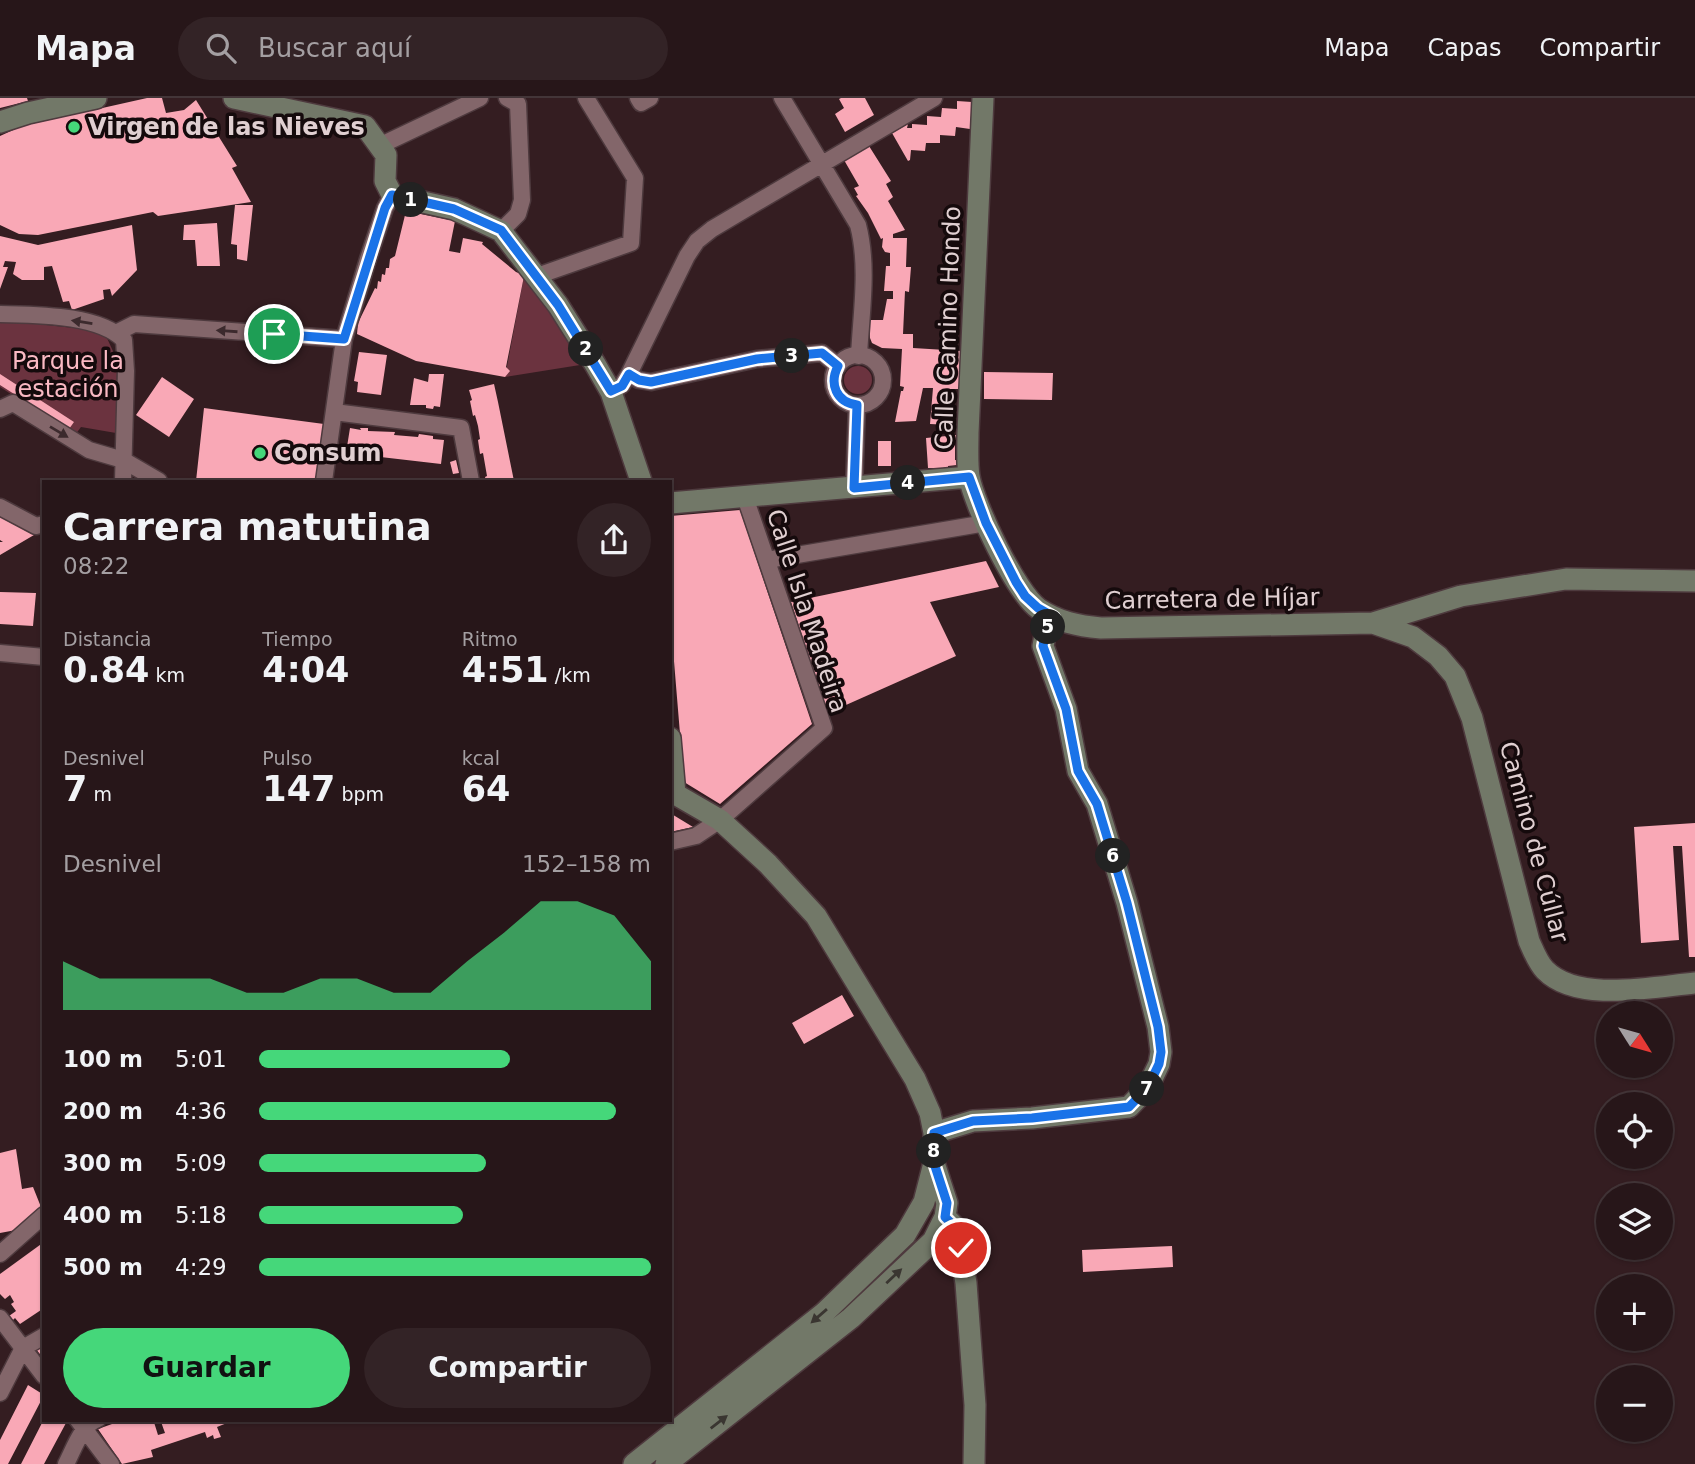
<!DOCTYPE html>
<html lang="es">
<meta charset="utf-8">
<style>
body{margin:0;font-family:"DejaVu Sans",sans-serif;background:#332326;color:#f1f3f6;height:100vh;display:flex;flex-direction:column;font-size:26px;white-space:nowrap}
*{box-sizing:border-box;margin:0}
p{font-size:23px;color:#a49fa2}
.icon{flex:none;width:38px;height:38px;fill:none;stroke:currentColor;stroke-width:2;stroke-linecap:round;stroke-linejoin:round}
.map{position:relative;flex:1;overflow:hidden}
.side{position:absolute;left:42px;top:382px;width:630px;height:942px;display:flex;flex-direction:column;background:#271619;border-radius:0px;box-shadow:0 2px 5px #0004,0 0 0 2px #433538}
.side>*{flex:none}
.needle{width:46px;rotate:127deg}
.fabs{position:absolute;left:1596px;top:903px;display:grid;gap:14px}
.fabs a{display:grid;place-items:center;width:77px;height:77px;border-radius:50%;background:#271619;box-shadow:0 2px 5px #0004,0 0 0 2px #433538;font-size:35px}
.pin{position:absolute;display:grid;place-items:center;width:60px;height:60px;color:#fff;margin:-30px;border:4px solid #fff;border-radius:50%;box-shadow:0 2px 7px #0007}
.km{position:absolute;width:35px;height:35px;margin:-18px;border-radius:50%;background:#222;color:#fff;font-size:19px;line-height:35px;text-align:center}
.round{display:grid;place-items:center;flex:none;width:74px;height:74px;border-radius:37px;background:#332326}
.summary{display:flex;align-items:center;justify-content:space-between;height:119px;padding:0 21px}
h1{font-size:38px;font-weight:700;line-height:52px}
.stats{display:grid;grid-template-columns:repeat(3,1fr);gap:10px;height:119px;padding:7px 21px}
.stats div{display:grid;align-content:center}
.stats b{font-size:35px;font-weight:700}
.stats small{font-size:19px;font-weight:400}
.stats p{font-size:19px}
.chart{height:196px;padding:14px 21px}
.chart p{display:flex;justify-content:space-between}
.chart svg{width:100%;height:126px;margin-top:7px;fill:#45d77a;opacity:.7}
.button{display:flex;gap:14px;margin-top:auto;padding:14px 21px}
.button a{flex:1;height:80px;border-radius:42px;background:#45d77a;color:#111;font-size:28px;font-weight:700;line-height:80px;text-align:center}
.button a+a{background:#332326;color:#f1f3f6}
ul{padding:0 21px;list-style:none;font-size:23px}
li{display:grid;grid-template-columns:112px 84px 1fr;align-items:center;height:52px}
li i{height:18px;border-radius:9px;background:#45d77a}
header{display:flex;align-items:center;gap:42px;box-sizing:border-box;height:98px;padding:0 35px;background:#271619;border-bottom:2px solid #433538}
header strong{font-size:33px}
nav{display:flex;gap:38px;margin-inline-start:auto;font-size:24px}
.search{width:490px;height:63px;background:#332326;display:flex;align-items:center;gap:18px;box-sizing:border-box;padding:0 24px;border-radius:38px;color:#a49fa2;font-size:26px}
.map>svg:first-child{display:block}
.green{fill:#6b333f}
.building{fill:#f9a8b6}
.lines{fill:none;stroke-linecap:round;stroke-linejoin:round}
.street-casing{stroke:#4e3a3e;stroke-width:19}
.secondary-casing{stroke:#4e3a3e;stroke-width:24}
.street{stroke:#83666a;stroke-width:16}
.secondary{stroke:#727868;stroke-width:21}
.oneway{fill:#3c2a2d}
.oneway2{fill:#3a3631}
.route-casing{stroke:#fff;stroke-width:14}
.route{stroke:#1a73e8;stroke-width:9}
.poi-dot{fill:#45d77a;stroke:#150a0c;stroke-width:2.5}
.labels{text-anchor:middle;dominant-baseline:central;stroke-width:7;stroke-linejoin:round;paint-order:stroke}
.poi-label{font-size:24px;font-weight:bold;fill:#e0cfd1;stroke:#150a0c;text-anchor:start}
.street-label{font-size:24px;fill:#e0cfd1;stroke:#150a0c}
.park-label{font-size:24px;fill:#fab9c3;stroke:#150a0c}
</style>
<header>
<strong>Mapa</strong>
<div class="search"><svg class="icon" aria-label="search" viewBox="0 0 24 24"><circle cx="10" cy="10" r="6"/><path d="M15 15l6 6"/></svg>Buscar aquí</div>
<nav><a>Mapa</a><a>Capas</a><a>Compartir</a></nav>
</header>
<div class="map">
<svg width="1695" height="1366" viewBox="0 0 1695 1366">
<rect width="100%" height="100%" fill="#341d21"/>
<!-- green -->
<path class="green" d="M525,173L569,235L580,267L505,279Z
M0,222L93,232L107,240L117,262L116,335L81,329L75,337L0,289Z
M844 282a14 14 0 1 1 28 0a14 14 0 1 1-28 0Z"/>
<!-- building -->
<path class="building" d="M0,0H27L28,3L0,10Z
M147,0H162L166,15L184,12L196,2L237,68L232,70L251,104L158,118L153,114L38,137L19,136L0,127V38L22,28Z
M841,0H865L874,17L845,34L835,16L844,10L839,1Z
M957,3L972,4L970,31L956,29L955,38L940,37V45H926L925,53L911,52L910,62L908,63L892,35L908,26L907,30H912V26L927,27V18L941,19L942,10L957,11Z
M869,48L891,83L886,86L893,99L888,103L905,132L893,136V140H907L906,169H911L909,194L905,193L903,236H913V250L962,253L960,291H951L950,300H952L951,312L949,311V318H951V327L930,326L933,290H923L916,323L895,324L901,293H903L904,289L900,288L902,251L882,250L872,245L870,240L869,222H883L887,201H893V193H884L886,168H890V155L885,154L882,149L883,140L881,141L868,115L856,98L858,97L854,90L859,88L844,62Z
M235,107H253L247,163L237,161V147L231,146Z
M406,113L455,123L449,153L460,155L463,140L483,144L482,146L516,174L521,176L525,173L506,269L510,273L505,279L416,263L357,236L358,225L375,190L377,191L378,183L381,184L382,176L385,177L386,170H389L390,161L395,158Z
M217,125L220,168H197L195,142H183L184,127Z
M132,127L137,172L112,198L110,191L103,192L104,201L72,212L69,203L63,204L52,168L44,169V182H22L13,176L16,164L5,163L3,169H8L0,191V138L38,147Z
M359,254L387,257L381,297L357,294L358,284L354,283Z
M984,274L1053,275L1052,302L984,301Z
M0,276L74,324L69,331L0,287Z
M429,276H444L440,309L434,308L433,311L426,310V307H410L414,280L428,284Z
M162,279L194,301L169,339L136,317Z
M494,286L498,304L514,383H486L485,379L487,378L483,355L480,356L478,342L480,341L478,328L475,317L473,318L470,303L472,302L469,292Z
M204,310L324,326L317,383H196Z
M350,330L361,332L360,330H368V333L395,334L394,337L418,339L419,336L433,338V341L444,342L441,366L346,355Z
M957,337V342H955V362H957V367L948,368V370H928L926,340Z
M878,343H891V368H878Z
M456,362L459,375L453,376L450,364Z
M740,412L812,626L720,706L684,684L670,515V418Z
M0,419L34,437L0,457V444H3L0,442Z
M986,463L999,489L930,504L956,558L828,615L791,504Z
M0,494L36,495L33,528L0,526Z
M670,715L693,729L670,734Z
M1695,725V859H1689L1682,748H1673L1679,842L1641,845L1634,729Z
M842,897L854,918L804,946L792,925Z
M16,1051L22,1091L33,1089L41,1109L16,1132L0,1135V1055Z
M44,1144V1210L20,1226L15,1220L13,1222L9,1218L16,1213L11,1206L14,1204L10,1197L5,1201L0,1196V1176Z
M1172,1148L1173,1169L1083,1174L1082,1152Z
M44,1245V1261L35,1250Z
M28,1287L44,1297L8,1366H0V1342Z
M44,1321H57L66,1325L44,1366H21Z
M126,1321H153L158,1337L165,1335L160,1321H187L188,1324L194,1321H237L217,1329L221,1339L214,1341L213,1337L207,1340L205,1334L151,1352L153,1359L122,1366L98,1331Z"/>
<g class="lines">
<defs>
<path id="street" d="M638,0L641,5L650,0
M782,0L858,127C869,169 861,215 859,258
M379,48L480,0
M501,133L518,116L522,102L518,6L507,0
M537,178L631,145L635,80L586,0
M0,216C36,217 98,216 124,242L126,273L123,383
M116,235L134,226L344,241
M833 282a25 25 0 1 1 50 0a25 25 0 1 1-50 0Z
M629,276L639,282L651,284L757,261L822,255L838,268
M611,294L622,287L629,276L687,158L697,143L712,131L934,0
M0,311L13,305L89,352L123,362L159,383
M334,314L461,330L471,383
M324,383L344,241L368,161L385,110L392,97
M854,390L857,307
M0,409L36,428L44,426
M767,462L986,425
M0,555L44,559
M670,744L696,738L720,722L824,630L745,399
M0,1156L44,1117
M0,1220L44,1278
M0,1295L23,1250L44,1238
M77,1321L111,1366
M66,1366C74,1351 81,1327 98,1321"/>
<path id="secondary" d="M234,0L365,28L386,57L385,83L392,97L454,111L501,133L558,207L595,266L611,294L641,383
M983,0L968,335C968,349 967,365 969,378C974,407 1016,495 1039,511C1059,524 1078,528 1101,530L1373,525L1461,498L1566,481L1695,483
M0,24L28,15L96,0
M670,405L969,379
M1373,525L1413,539L1438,558L1455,578L1472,620L1529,843C1533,852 1538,865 1545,872C1577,905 1653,889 1695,885
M934,1035L973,1023L1032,1020L1129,1009L1148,989L1159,966L1161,954L1158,929L1127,805L1097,706L1078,673L1066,611L1043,548L1046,532L1054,519
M945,1119L957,1131L966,1185L975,1307L974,1366
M634,1366L824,1215L905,1137L924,1104L934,1065V1035L930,1015L915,981L816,818L768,766L720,722L675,696L670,640
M666,1366L851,1220L933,1143L945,1119L947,1105L934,1065"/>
</defs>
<!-- street casing -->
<use href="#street" class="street-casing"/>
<!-- secondary casing -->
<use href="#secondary" class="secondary-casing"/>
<!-- street -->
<use href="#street" class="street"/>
<!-- secondary -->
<use href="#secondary" class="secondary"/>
</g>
<!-- one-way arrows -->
<defs><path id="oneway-solid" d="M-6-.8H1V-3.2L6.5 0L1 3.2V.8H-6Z" transform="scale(1.75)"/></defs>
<g class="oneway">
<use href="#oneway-solid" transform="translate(82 224) rotate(-171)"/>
<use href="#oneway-solid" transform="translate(227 233) rotate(-176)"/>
<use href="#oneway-solid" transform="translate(59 334) rotate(31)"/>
</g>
<g class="oneway2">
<use href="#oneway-solid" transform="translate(894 1178) rotate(-43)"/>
<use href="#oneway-solid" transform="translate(819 1218) rotate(139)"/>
<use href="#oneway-solid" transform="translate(719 1324) rotate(-38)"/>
</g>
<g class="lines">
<defs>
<path id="route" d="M274,236L344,241L385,110L392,97L454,111L501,132L558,207L611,293L622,288L629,276L639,282L651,284L757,261L822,255L838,268C829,286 836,304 857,307L854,390L969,379L986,425L1016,484L1025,498L1038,510L1054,519L1046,532L1043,548L1066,611L1078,673L1097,706L1127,805L1158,929L1161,954L1159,966L1148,989L1129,1009L1032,1020L973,1023L934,1035V1065L947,1105L945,1119L957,1131L961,1150"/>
</defs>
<!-- route casing -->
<use href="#route" class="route-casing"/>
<!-- route -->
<use href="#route" class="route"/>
</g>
<!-- markers -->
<g class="poi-dot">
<circle cx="74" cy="29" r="7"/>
<circle cx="260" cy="355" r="7"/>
</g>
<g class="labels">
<!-- poi labels -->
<g class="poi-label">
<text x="88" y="29">Virgen de las Nieves</text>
<text x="274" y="355">Consum</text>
</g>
<!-- street labels -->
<g class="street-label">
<text transform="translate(948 230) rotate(-88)">Calle Camino Hondo</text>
<text transform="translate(1212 501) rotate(-1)">Carretera de Híjar</text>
<text transform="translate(807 513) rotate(72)">Calle Isla Madeira</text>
<text transform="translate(1534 744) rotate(75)">Camino de Cúllar</text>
</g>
<!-- park labels -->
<g class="park-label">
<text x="68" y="263">Parque la<tspan x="68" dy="28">estación</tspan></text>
</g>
</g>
</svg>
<div class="fabs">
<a><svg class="needle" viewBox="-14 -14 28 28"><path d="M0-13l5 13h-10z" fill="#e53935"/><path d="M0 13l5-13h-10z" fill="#a49fa2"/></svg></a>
<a><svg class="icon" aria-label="locate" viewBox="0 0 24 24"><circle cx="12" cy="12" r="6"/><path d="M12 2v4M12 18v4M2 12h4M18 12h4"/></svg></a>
<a><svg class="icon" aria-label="layers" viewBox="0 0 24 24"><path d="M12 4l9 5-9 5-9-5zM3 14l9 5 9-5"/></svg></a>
<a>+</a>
<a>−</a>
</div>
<div class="pin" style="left:274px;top:236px;background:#1e9e55"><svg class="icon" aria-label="arrive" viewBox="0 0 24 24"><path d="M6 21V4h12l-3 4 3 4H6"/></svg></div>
<div class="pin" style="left:961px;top:1150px;background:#d93025"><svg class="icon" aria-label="check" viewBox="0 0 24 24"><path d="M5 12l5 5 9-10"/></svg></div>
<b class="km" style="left:411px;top:102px">1</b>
<b class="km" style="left:586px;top:251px">2</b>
<b class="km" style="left:792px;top:258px">3</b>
<b class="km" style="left:908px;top:385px">4</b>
<b class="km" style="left:1048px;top:529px">5</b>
<b class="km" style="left:1113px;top:758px">6</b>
<b class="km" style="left:1147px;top:991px">7</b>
<b class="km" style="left:934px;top:1053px">8</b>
<section class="side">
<div class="summary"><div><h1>Carrera matutina</h1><p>08:22</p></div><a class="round"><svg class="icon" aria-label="share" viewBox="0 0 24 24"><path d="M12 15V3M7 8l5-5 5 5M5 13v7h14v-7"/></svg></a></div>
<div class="stats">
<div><p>Distancia</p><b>0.84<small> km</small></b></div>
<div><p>Tiempo</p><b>4:04</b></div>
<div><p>Ritmo</p><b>4:51<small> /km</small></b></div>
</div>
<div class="stats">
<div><p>Desnivel</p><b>7<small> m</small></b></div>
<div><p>Pulso</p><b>147<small> bpm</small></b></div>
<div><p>kcal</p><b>64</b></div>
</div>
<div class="chart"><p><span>Desnivel</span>152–158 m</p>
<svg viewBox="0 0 160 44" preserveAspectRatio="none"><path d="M0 44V27L10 33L20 33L30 33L40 33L50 38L60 38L70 33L80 33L90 38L100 38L110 27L120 17L130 6L140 6L150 11L160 27V44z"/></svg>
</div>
<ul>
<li><b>100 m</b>5:01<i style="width:64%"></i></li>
<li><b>200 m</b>4:36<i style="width:91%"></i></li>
<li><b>300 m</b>5:09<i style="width:58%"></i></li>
<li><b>400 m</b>5:18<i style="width:52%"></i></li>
<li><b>500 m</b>4:29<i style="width:100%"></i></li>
</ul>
<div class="button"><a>Guardar</a><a>Compartir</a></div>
</section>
</div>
